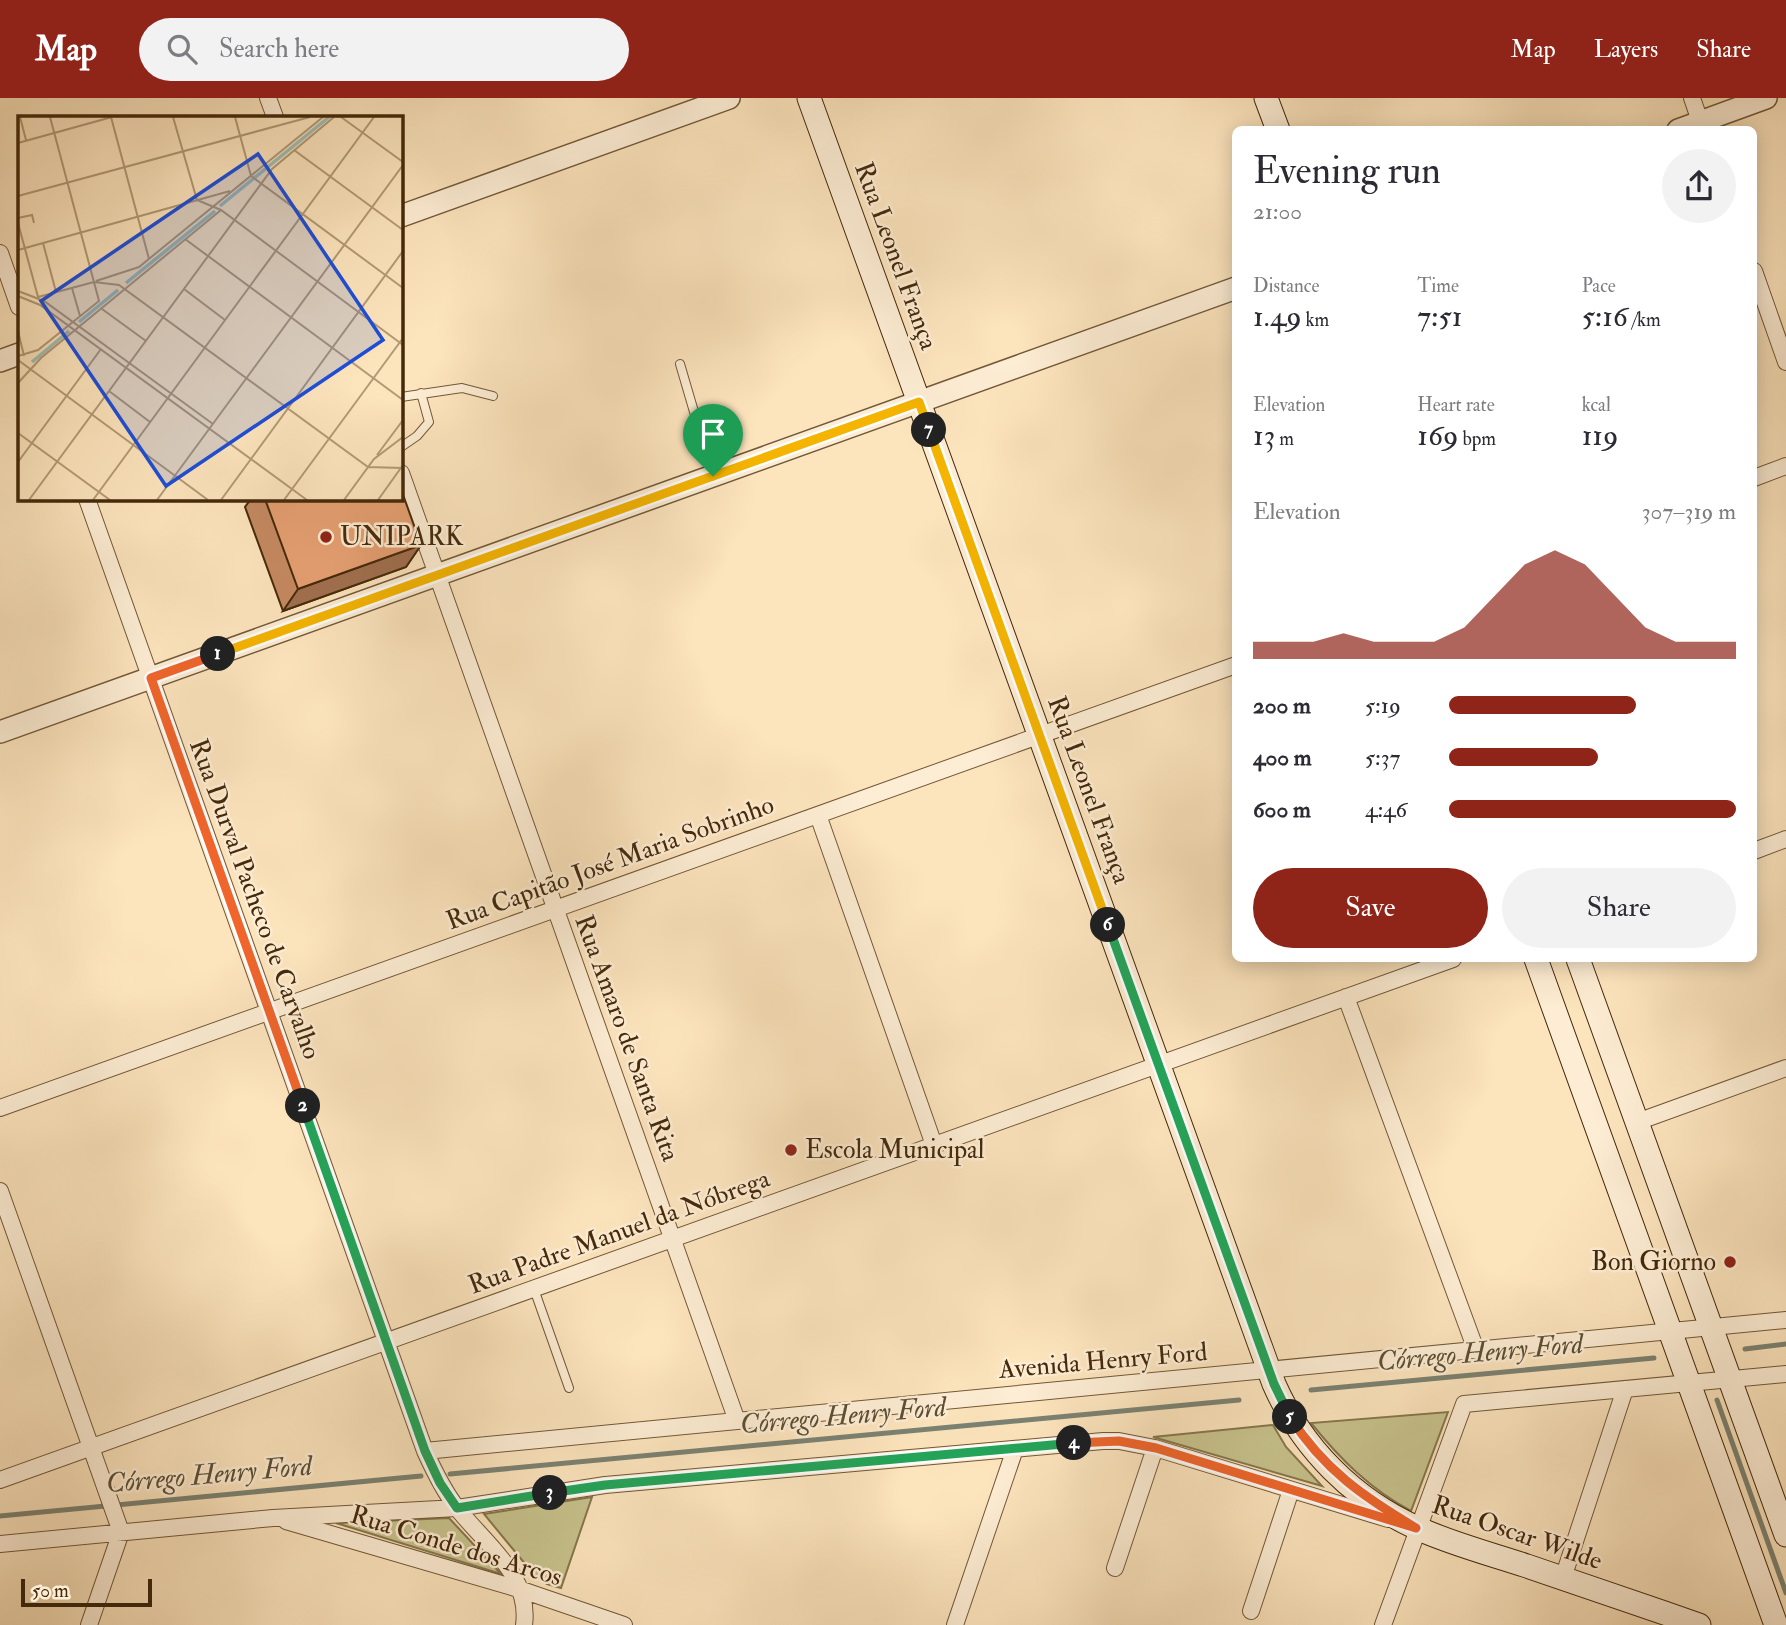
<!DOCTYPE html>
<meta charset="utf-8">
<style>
body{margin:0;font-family:"IM FELL Double Pica",serif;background:#f2f2f3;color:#2b2b33;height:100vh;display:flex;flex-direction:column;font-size:26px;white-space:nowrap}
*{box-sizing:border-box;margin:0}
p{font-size:23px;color:#7c7c81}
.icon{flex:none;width:38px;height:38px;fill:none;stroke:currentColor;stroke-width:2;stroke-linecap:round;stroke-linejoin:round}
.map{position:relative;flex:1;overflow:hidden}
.panel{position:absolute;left:1232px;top:28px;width:525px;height:836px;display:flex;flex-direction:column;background:#fff;border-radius:10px;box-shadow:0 4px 18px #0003}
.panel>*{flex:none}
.scale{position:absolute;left:21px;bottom:18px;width:131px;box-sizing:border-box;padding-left:7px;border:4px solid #44290a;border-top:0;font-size:19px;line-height:24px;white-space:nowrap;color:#44290a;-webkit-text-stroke:5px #fdedd4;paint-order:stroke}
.pin{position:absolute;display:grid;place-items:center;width:60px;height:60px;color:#fff;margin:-72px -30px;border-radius:50% 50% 50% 0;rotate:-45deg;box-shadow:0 0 7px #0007}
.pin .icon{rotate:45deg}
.km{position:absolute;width:35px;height:35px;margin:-18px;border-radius:50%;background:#222;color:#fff;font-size:19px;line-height:35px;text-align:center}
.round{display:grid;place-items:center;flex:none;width:74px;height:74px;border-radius:37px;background:#f2f2f3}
.summary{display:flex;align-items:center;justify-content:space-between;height:119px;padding:0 21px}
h1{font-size:38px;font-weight:600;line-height:52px}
.metrics{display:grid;grid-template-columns:repeat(3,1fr);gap:10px;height:119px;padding:7px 21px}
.metrics div{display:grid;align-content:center}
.metrics b{font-size:30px;font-weight:600}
.metrics small{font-size:19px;font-weight:400}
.metrics p{font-size:19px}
.chart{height:196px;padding:14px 21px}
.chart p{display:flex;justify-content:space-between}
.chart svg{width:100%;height:126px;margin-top:7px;fill:#8f2418;opacity:.7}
.cta{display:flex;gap:14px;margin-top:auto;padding:14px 21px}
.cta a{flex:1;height:80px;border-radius:42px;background:#8f2418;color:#fff;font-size:28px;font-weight:600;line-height:80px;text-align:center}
.cta a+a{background:#f2f2f3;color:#2b2b33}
ul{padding:0 21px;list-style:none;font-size:23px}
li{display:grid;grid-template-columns:112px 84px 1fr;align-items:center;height:52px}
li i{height:18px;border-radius:9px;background:#8f2418}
header{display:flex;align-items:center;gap:42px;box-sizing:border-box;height:98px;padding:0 35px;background:#8f2418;color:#fff}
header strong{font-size:33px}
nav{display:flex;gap:38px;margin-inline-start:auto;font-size:24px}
.search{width:490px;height:63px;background:#f2f2f3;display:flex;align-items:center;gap:18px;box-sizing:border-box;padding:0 24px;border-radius:38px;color:#7c7c81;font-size:26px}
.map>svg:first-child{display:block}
.green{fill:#c7c28c;stroke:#86764b;stroke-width:2}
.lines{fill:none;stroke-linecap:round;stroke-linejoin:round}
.stream{stroke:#7b8272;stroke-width:5}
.service-casing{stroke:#725837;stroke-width:10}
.minor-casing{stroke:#725837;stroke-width:18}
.tertiary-casing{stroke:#725837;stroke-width:24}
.secondary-casing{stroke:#44290a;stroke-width:25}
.service{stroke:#fdedd4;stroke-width:8}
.minor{stroke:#fdedd4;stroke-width:16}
.tertiary{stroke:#fdedd4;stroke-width:21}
.secondary{stroke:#fdedd4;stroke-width:23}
.wall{fill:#c58961;stroke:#44290a;stroke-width:2}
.shaded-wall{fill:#a06f4f;stroke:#44290a;stroke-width:2}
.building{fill:#e59f71;stroke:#44290a;stroke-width:2}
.split-1-casing{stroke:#fff;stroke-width:14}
.split-2-casing{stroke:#fff;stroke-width:14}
.split-3-casing{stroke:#fff;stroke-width:14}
.split-4-casing{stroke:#fff;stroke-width:14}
.split-5-casing{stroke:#fff;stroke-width:14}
.split-6-casing{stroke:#fff;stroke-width:14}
.split-7-casing{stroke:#fff;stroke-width:14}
.split-8-casing{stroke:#fff;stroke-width:14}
.split-1{stroke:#f5b400;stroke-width:9}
.split-2{stroke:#f0652b;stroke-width:9}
.split-3{stroke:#22a559;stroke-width:9}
.split-4{stroke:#22a559;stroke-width:9}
.split-5{stroke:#f0652b;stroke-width:9}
.split-6{stroke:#22a559;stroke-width:9}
.split-7{stroke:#f5b400;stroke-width:9}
.split-8{stroke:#f5b400;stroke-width:9}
.poi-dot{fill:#8f2418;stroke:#fdedd4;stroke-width:2.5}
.labels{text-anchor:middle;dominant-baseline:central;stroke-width:5;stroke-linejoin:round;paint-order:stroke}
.street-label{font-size:26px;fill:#44290a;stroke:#fdedd4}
.poi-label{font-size:26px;fill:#44290a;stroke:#fdedd4;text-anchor:start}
.water-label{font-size:28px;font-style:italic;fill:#5b4e35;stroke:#fdedd4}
.inset-river{fill:none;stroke:#a0beb7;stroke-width:3.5}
.inset-road{fill:none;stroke:#b29975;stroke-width:2}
.view{fill:#1d4ed8;fill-opacity:0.15;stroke:#1d4ed8;stroke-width:3.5}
.inset-edge{fill:none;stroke:#44290a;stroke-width:3.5}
</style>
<header>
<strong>Map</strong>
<div class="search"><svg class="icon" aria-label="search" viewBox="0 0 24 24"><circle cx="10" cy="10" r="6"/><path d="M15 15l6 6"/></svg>Search here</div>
<nav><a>Map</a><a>Layers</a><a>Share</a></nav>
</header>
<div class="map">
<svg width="1786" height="1527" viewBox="0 0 1786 1527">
<rect width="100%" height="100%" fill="#fce4bd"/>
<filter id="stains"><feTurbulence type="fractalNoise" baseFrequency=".00286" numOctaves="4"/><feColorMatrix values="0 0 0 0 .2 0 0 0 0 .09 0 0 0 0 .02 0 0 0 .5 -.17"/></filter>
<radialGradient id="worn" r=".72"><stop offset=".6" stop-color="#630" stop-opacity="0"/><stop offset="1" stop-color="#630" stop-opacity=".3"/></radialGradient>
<!-- green -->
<path class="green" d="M1448,1314L1411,1413C1370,1391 1340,1361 1311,1325Z
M1273,1327L1286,1349L1322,1388L1153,1339Z
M592,1399L561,1490L547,1486L535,1478L484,1416Z
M449,1420L501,1476L336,1425Z"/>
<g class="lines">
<!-- stream -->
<path class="stream" d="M1745,1251L1786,1246
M1311,1292L1654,1260
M1717,1302L1786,1495
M450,1376L1239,1302
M0,1418L421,1378"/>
<defs>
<path id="service" d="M680,266L712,375
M401,299L462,290L493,298
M401,349L417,338L429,324L421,295
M534,1191L569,1290"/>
<path id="minor" d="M268,0L275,19
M1692,0L1703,32
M0,155L19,209
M1754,173L1786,264
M401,375L737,1323
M1754,380L1786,368
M87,401L425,1353C434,1373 443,1392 457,1410C484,1445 531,1477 524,1527
M818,717L934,1047
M1754,753L1786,741
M1346,899L1476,1252
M0,1010L1236,567
M1637,1024L1786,970
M0,1093L121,1434L89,1527
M425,1353L1786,1222
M0,1382L1453,861
M286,1423L522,1492L624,1527
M0,1446L273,1420L457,1410L605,1387L1103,1343H1119L1155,1350L1388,1421
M1115,1470L1155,1350
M1563,1480L1625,1291
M1251,1513L1291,1392
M955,1527L1015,1351
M1383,1527L1464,1306L1786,1276"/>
<path id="tertiary" d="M1678,32L1766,0
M401,118L729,0
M0,263L19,256
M0,634L1236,190"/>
<path id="secondary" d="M809,0L1274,1286C1302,1350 1353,1401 1417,1430C1452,1446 1491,1456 1527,1468C1585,1488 1642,1507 1699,1527
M1266,0L1278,32
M1536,861L1776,1527
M1578,861L1786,1437"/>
</defs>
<!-- service casing -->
<use href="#service" class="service-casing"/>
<!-- minor casing -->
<use href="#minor" class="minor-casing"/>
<!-- tertiary casing -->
<use href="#tertiary" class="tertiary-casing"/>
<!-- secondary casing -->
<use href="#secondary" class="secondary-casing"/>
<!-- service -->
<use href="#service" class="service"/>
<!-- minor -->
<use href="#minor" class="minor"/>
<!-- tertiary -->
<use href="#tertiary" class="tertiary"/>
<!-- secondary -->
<use href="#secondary" class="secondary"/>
</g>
<!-- wall -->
<path class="wall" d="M251,401H401L421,447L406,469L283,513L245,409Z"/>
<!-- shaded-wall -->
<path class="shaded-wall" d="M421,447L406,469L283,513L298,491Z"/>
<!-- building -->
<path class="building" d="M401,391L421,447L298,491L265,401H401Z"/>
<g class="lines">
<defs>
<path id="split-1" d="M218,556L713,378"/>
<path id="split-2" d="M218,556L151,580L303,1008"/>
<path id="split-3" d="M303,1008L425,1353L440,1385L457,1410L550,1395"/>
<path id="split-4" d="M550,1395L605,1387L1074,1345"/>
<path id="split-5" d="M1074,1345L1119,1343L1156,1350L1416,1430C1364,1399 1324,1372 1290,1319"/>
<path id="split-6" d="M1108,827L1274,1286L1290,1319"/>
<path id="split-7" d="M929,332L1108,827"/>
<path id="split-8" d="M713,378L919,304L929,332"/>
</defs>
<!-- split-1 casing -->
<use href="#split-1" class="split-1-casing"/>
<!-- split-2 casing -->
<use href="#split-2" class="split-2-casing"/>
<!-- split-3 casing -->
<use href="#split-3" class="split-3-casing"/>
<!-- split-4 casing -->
<use href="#split-4" class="split-4-casing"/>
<!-- split-5 casing -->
<use href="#split-5" class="split-5-casing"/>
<!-- split-6 casing -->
<use href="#split-6" class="split-6-casing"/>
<!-- split-7 casing -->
<use href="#split-7" class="split-7-casing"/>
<!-- split-8 casing -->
<use href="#split-8" class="split-8-casing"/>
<!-- split-1 -->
<use href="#split-1" class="split-1"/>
<!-- split-2 -->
<use href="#split-2" class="split-2"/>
<!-- split-3 -->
<use href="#split-3" class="split-3"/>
<!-- split-4 -->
<use href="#split-4" class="split-4"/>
<!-- split-5 -->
<use href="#split-5" class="split-5"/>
<!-- split-6 -->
<use href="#split-6" class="split-6"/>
<!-- split-7 -->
<use href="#split-7" class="split-7"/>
<!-- split-8 -->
<use href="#split-8" class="split-8"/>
</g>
<!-- markers -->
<g class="poi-dot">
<circle cx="326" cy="439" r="7"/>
<circle cx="791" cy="1052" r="7"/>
<circle cx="1730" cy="1164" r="7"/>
</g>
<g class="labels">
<!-- street labels -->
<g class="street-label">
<text transform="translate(896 158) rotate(70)">Rua Leonel França</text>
<text transform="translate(1089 692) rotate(70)">Rua Leonel França</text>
<text transform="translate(610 765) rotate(-20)">Rua Capitão José Maria Sobrinho</text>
<text transform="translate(255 801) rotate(70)">Rua Durval Pacheco de Carvalho</text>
<text transform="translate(627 940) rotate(70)">Rua Amaro de Santa Rita</text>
<text transform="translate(619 1134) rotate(-20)">Rua Padre Manuel da Nóbrega</text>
<text transform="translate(1103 1263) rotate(-5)">Avenida Henry Ford</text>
<text transform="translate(1517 1435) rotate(19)">Rua Oscar Wilde</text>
<text transform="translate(456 1448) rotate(17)">Rua Conde dos Arcos</text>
</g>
<!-- poi labels -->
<g class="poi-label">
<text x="340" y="439">UNIPARK</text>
<text x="805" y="1052">Escola Municipal</text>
<text x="1716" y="1164" text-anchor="end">Bon Giorno</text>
</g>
<!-- water labels -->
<g class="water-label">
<text transform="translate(1480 1255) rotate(-5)">Córrego Henry Ford</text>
<text transform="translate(843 1318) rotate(-5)">Córrego Henry Ford</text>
<text transform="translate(209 1377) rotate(-5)">Córrego Henry Ford</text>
</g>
</g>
<!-- overview -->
<g transform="translate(18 18)">
<rect width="385" height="385" fill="#fce4bd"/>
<path class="inset-river" d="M202,90L311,1M108,167L197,95M61,206L100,174M14,246L51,215"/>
<path class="inset-road" d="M2,1L8,24M93,1L131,143M155,1L179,84L203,94L385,229M217,1L233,60L385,172M323,1L385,46M0,27L94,1M276,34L385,114M0,80L292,1M0,102L14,99L16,107M0,107L20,181M167,123L385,284M25,127L38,176M0,134L212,75M78,165L121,151L305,1M54,172L62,200M166,173L207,204M0,175L26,185L195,308M0,180L22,189L289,384M20,181L76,166L101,169L350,351L385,352M84,193L128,225M0,215L6,240M0,240L20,234L81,185L32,1M0,244L190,384M0,267L23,242L203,94M91,275L132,306M0,317L92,384M359,339L385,304M0,346L83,233M11,384L254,53L316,1M75,384L356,1M139,384L385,49M203,384L385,135M266,384L385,222M326,384L356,343L385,321M360,384L385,349"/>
<path class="view" d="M240,38L365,224L148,370L23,185Z"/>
<rect width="385" height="385" class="inset-edge"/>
</g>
<rect width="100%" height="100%" filter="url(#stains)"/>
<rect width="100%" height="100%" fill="url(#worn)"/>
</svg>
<div class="scale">50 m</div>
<div class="pin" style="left:713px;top:378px;background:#1e9e55"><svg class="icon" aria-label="arrive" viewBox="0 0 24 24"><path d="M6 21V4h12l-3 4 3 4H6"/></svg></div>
<b class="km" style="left:218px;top:556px">1</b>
<b class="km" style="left:303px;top:1008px">2</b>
<b class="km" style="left:550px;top:1395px">3</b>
<b class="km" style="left:1074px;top:1345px">4</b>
<b class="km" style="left:1290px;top:1319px">5</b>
<b class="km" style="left:1108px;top:827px">6</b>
<b class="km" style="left:929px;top:332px">7</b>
<section class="panel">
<div class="summary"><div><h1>Evening run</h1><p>21:00</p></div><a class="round"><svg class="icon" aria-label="share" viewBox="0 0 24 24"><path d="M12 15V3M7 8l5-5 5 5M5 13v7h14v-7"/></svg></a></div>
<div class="metrics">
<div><p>Distance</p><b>1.49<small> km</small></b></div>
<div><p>Time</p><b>7:51</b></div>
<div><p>Pace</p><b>5:16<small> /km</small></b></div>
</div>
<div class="metrics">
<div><p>Elevation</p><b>13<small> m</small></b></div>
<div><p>Heart rate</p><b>169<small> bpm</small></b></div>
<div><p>kcal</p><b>119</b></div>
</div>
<div class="chart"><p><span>Elevation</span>307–319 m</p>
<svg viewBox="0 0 160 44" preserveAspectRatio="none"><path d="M0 44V38L10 38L20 38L30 35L40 38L50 38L60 38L70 33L80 22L90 11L100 6L110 11L120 22L130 33L140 38L150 38L160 38V44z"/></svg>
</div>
<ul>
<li><b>200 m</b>5:19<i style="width:65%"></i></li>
<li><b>400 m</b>5:37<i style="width:52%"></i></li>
<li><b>600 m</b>4:46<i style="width:100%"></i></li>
</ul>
<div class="cta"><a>Save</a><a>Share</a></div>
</section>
</div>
